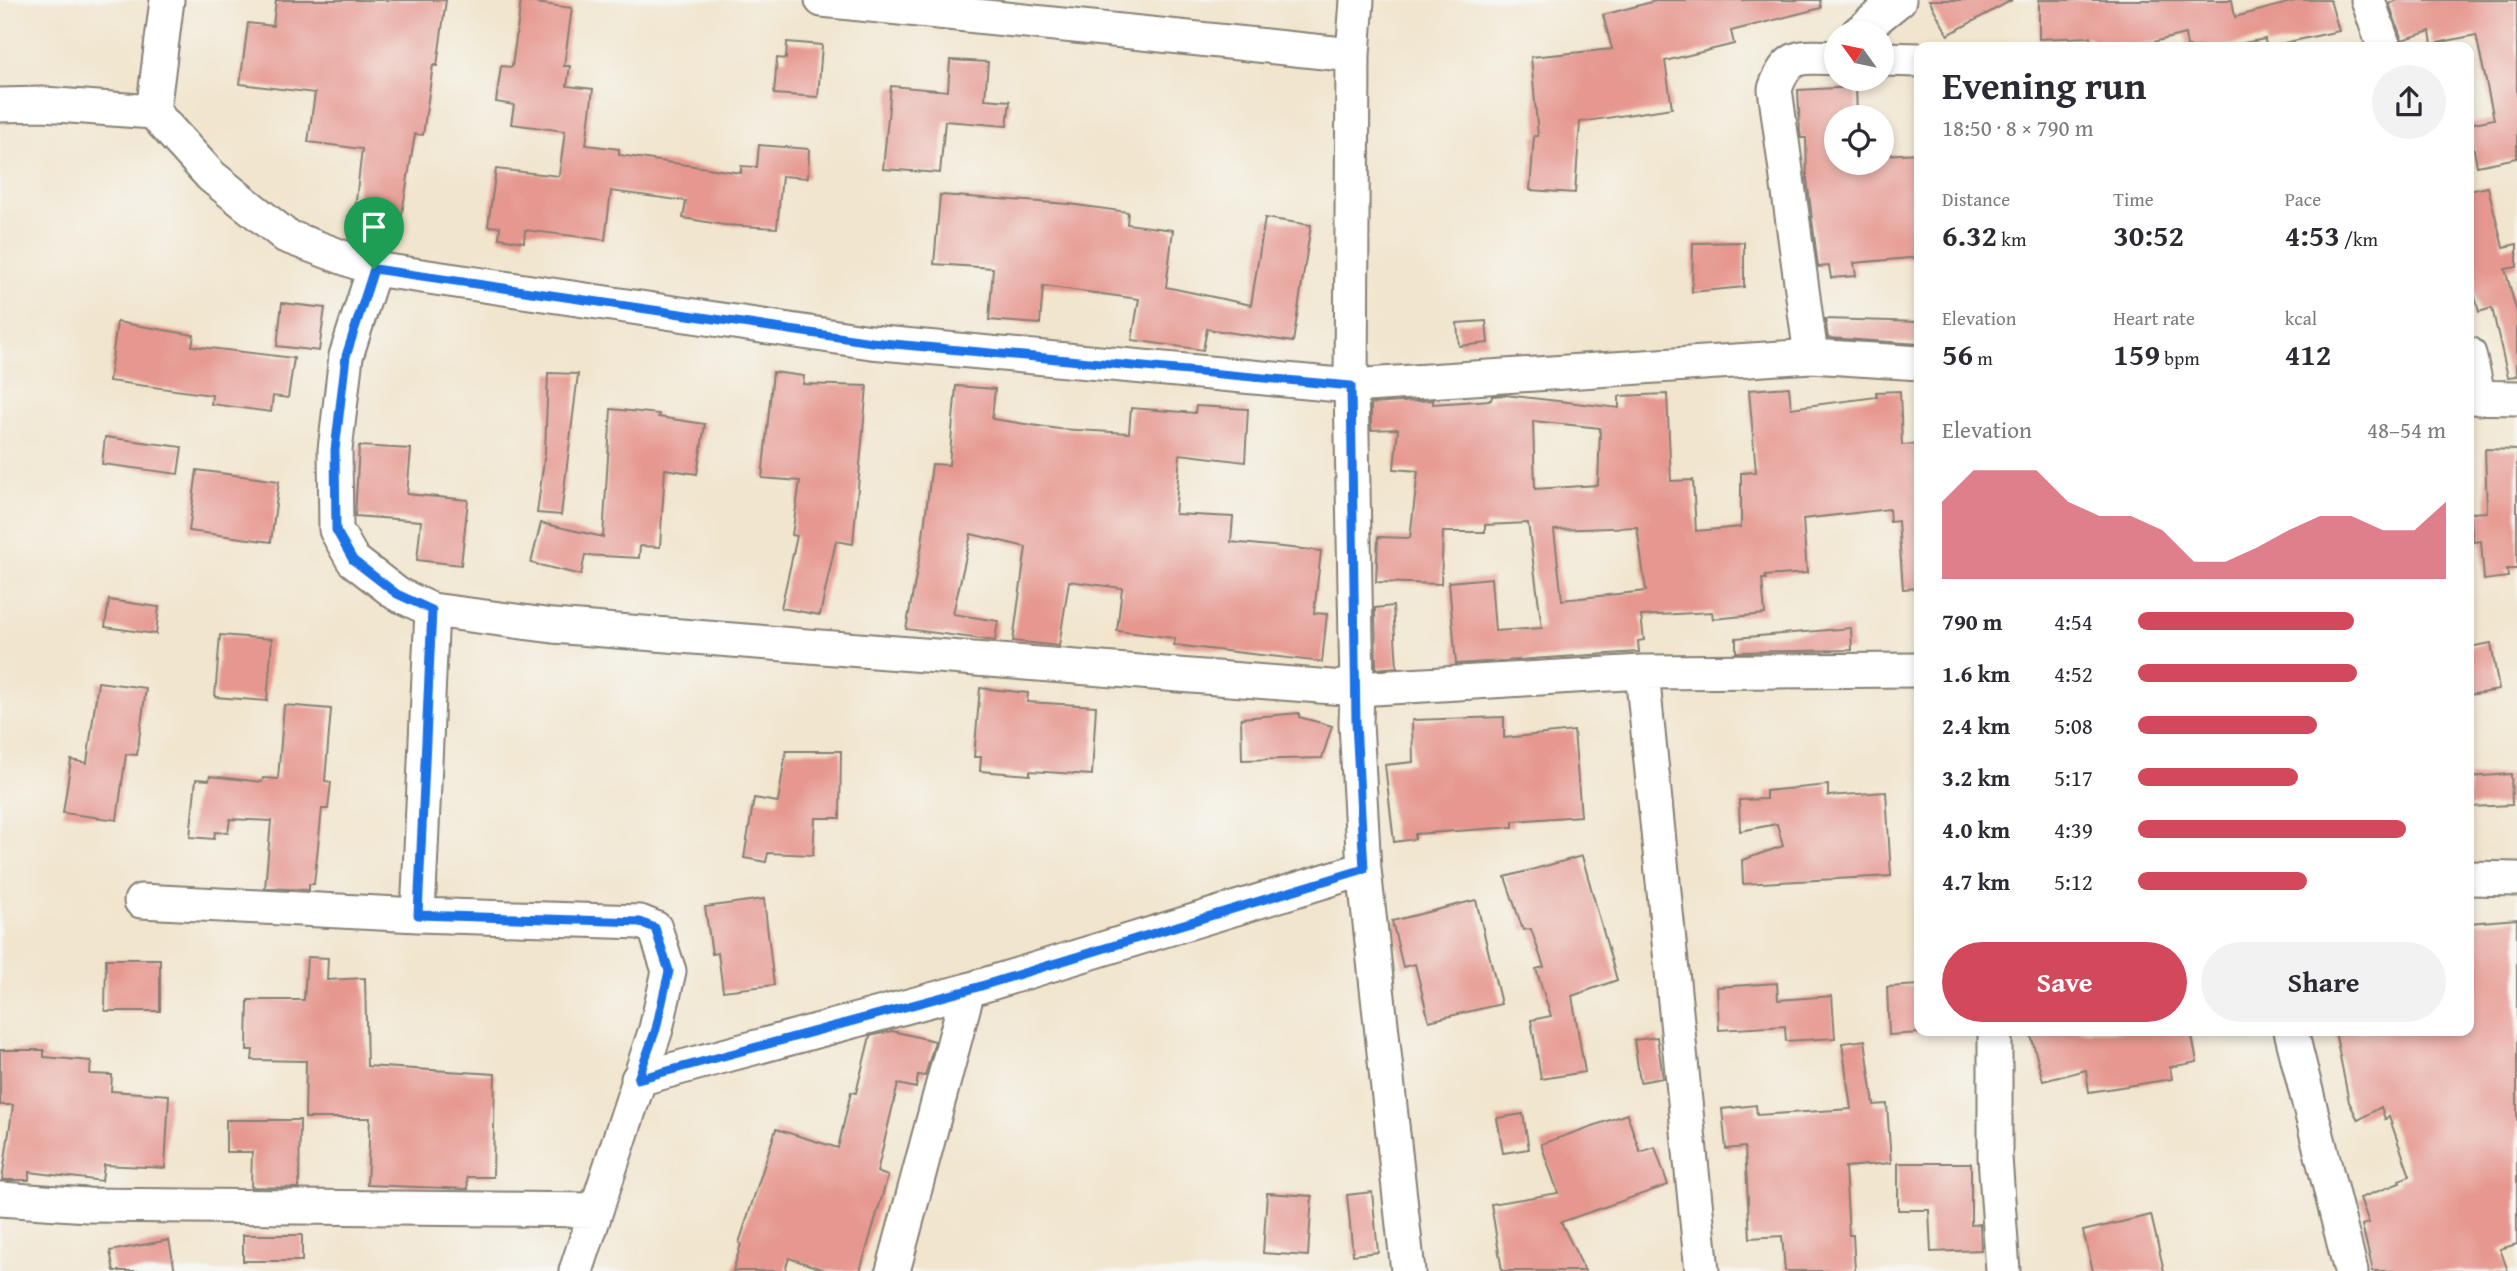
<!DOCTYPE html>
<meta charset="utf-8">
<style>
body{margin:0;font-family:"Gentium Book Plus",serif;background:#f2f2f3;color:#2b2b33;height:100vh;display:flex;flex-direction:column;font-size:26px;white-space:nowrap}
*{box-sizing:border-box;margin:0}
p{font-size:23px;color:#7c7c81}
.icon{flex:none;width:38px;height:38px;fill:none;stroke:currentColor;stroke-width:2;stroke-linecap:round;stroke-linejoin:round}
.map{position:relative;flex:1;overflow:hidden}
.panel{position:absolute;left:1914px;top:42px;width:560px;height:994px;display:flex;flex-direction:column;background:#fff;border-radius:14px;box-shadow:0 4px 10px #0003}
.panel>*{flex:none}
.needle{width:46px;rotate:303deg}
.fabs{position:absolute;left:1824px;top:21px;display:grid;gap:14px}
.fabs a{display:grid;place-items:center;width:70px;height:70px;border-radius:50%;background:#fff;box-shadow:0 4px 10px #0003;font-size:35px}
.pin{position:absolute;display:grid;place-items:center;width:60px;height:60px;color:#fff;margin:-72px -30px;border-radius:50% 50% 50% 0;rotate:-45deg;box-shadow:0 0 7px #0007}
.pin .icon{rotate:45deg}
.round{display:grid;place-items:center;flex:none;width:74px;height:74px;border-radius:37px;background:#f2f2f3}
.overview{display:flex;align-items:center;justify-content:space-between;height:119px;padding:0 28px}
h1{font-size:38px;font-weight:800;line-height:52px}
.stats{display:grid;grid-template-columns:repeat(3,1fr);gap:10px;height:119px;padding:7px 28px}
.stats div{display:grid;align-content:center}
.stats b{font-size:30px;font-weight:800}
.stats small{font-size:19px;font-weight:400}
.stats p{font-size:19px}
.chart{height:196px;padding:14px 28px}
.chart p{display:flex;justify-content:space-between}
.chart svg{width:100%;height:126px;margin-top:7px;fill:#d1495b;opacity:.7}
.button{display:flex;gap:14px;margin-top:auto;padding:14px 28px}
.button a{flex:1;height:80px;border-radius:42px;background:#d1495b;color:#fff;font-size:28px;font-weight:800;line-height:80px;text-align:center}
.button a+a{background:#f2f2f3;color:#2b2b33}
ul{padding:0 28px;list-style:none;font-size:23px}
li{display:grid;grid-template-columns:112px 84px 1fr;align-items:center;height:52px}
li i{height:18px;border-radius:9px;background:#d1495b}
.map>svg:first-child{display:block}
.building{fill:#e69890;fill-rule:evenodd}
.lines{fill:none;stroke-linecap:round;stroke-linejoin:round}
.street-casing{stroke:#868074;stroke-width:37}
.street{stroke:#fff;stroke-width:33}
.route-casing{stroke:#fff;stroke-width:14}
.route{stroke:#1a73e8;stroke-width:9}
</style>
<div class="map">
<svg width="2517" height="1271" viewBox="0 0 2517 1271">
<rect width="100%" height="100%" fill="#f6f6f2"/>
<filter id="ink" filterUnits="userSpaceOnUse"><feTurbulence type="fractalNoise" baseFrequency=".0143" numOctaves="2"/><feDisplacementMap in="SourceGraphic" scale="14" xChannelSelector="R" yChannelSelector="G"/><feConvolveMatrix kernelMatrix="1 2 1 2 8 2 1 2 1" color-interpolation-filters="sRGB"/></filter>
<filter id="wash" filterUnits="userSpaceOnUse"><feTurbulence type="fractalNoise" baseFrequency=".00686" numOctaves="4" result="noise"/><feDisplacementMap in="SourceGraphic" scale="28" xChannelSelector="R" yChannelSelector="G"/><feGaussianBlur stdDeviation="1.57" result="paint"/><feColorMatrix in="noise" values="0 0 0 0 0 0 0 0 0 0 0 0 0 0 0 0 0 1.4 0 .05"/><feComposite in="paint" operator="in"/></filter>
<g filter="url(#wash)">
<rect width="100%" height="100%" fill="#f1e5cd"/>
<g id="blocks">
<!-- building -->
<path class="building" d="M276,0H446L437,66L433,65L423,135L415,134L399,232L353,226L362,149L308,142L315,93L240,84L248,23L273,26Z
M1659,0H1820L1821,8L1731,31L1734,44L1665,61L1672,108L1580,122L1575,193L1530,190L1534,136H1538L1531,57L1612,49L1603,15Z
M1929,0H2012L1948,35Z
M2039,0H2232L2235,17L2299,0H2330L2339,31L2266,47L2265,39L2222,47H2187L2185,34L2134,47H2092L2090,37L2039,39Z
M2398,0H2517V158L2477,166L2469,124L2494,119L2476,35L2432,44L2430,31L2402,40L2389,3Z
M521,1L572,8L564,66H570L567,86L593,89L586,145L619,149V155L741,173V166L757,167L759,145L809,149L808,178L782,176L777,228L724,225L683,218L686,201L611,191L605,240L525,230L524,242L499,238L500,227L488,226L496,169L559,176L565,131L511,124L514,105L496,102L501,66L512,67Z
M787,42L822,45L818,97L774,94L777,58L786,59Z
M950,60L988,62L985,99L1010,101L1007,126L945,121L940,173L883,169L891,86L948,91Z
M1856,87L1857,117H1836V163H1881V155L1920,153V257L1854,263L1856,276L1831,278L1829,266L1818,267L1807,179L1806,138H1801L1800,132L1798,90Z
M2488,187L2503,247L2517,244V267L2505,269L2517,313V376L2508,377L2492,308L2479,312L2469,274V191Z
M940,195L1069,204L1128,212L1127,224L1173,230L1166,287L1251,305L1265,218L1311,225L1293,342L1207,329L1203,350L1132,340L1139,299L1043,286L1040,324L989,320L993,268L934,264Z
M1744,242V287L1692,292L1693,243Z
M282,303L325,308L319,351L277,346Z
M1825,319L1920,322V344L1828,338Z
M1486,321L1488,343L1459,346L1457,323Z
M117,322L194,335L192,346L294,358L288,398L273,396L271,412L211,404L212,395L109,381Z
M773,372L804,376L803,384L867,386L853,544L836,541L820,615L781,608L797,536L792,535L800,481L762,478Z
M548,373L578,374L561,515L537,513L545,452Z
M956,386L995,389L992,419L1059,429L1129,433L1131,408L1195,413L1196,406L1248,409L1245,462L1180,454L1175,514L1233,517L1231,542L1321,551L1314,613L1327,614L1322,662L1174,645L1175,638L1117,631L1122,588L1069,581L1059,646L1013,641L1026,547L971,534L953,614L998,621L995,641L906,629L922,544L932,464L949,465Z
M1789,387L1791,408L1877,397L1876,392L1900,391L1902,445L1920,444V588L1903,589L1898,521L1890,522L1889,509L1803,519L1807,573L1765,576L1766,579H1762L1765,614L1713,619L1712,612L1641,616L1644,640L1638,641L1639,652L1456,664L1449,582L1491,578L1495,631L1542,628L1528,523L1485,525V532H1443L1441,584L1376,582L1378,537L1410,538L1418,471L1394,469L1398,429L1371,430V404L1433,400V404L1491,400L1492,396L1505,395L1619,408V396L1667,394L1671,481L1693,480L1696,531L1741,527V473L1756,472L1749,390ZM1533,421L1600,428L1598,485L1535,489ZM1637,527L1646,591L1562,600L1554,530Z
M611,409L659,414L658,417L705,424L697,474L665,469L660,547L640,546L639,558L585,555L581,575L531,563L541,523L603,537Z
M105,437L182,447L178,474L102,464Z
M359,446L411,449L407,494L468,500L461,565L417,560L421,521L355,516Z
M2485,449L2517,450V569H2507L2508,577L2484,580L2481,541L2473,542L2470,513L2487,512Z
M197,470L279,481L271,542L189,531Z
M109,600L159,607L156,634L105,627Z
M1393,606L1397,667L1376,669L1375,608Z
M1851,628L1852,650L1736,652V638Z
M220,635L272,639L267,701L215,697Z
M2491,643L2499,690L2469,695V647Z
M98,682L146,688L137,755L126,754L117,820L63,813L71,760L87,763Z
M980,688L1028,693L1027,702L1096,706L1092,775L1030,771V775L980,771L981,757H974Z
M284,705L331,709L325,781L331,782L328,809H322L314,884H309V890L265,888L271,821L230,819L228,833L215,832L214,839L190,837L196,779L209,780L210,776L262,782L263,778L278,779Z
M1299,713V717L1332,726L1322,758L1242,760L1241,718Z
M1504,717V738L1574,731L1581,816L1513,821V827L1415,834V839L1394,842L1385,765L1413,762L1412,720Z
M786,751H841L840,818H815L813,855L768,853L766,862L744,858L754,798L778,802Z
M2511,774L2512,805L2469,807V777Z
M1828,785V796L1886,792L1891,876L1743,884L1742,860L1783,846L1777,824L1740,831L1739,800L1766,799V791Z
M1582,856L1617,980L1572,996L1585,1072L1541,1079L1531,1020L1551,1016L1536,969L1544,967L1531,929L1523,930L1505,877Z
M764,899L774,985L723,991L718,953L712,954L705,907Z
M1476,900L1501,1004L1429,1021L1415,964L1403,967L1392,921Z
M2517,919V1244L2500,1249L2508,1271H2373L2362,1225L2369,1223L2360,1198L2400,1183L2399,1180L2410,1176L2389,1117L2385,1119L2381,1107L2358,1120L2349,1102L2335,1031H2469V923Z
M307,957L328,958L327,980L365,978L367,1066L495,1074L493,1177H467L468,1189L367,1185L370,1118H305L306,1061L252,1060L253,1050H247L248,1000H304Z
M106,959H160V1011H105Z
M1777,983L1778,1000L1832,996L1835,1038L1786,1041L1785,1026L1719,1030L1717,987Z
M1920,985V1033L1889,1035L1887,987Z
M892,1031L935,1041L925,1076L918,1075L916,1088L898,1084L877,1172L888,1176L860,1271H828L789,1258L785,1271H733L741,1244L739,1243L776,1129L838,1148L851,1092L856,1093L870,1036Z
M2030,1031H2191L2197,1062L2170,1067L2172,1079L2089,1092L2086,1070L2043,1081Z
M1657,1037L1663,1078L1640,1082L1634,1040Z
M1865,1040L1874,1105L1887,1104L1891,1163L1845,1167L1849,1235H1853L1855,1271H1785L1782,1236L1750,1238L1745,1147L1726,1149L1722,1109L1756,1105L1757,1115L1851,1109L1842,1043Z
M0,1050H44V1057L91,1061L90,1074L112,1075L111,1091L169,1095L165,1168L104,1165L102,1181L29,1172V1180H2L13,1105H0Z
M1523,1114L1529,1149L1503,1153L1497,1118Z
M1627,1114L1640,1152L1655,1147L1668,1185L1561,1222L1585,1271H1502L1491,1204L1558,1193L1541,1144Z
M226,1120H300L299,1188L251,1187L252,1152H226Z
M1898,1163H1971V1225L1980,1224L1981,1250L1931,1252L1929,1210H1898Z
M1372,1192L1378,1252L1353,1255L1347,1195Z
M1267,1193L1312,1196L1308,1256L1263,1253Z
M2151,1215L2164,1271H2093L2083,1231Z
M243,1235H302V1261H243Z
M169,1240L175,1271H114L110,1251Z"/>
</g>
</g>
<g filter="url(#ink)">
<use href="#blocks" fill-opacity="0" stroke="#868074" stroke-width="2"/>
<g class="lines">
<defs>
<path id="street" d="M822,0L1353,55
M1357,0L1353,55L1351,386L1357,689L1642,672L1920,670
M2368,0L2384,47
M1858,33L1899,0
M1881,59L1920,60
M0,105L43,104L153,112L211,176L286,236L374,269L871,342L1351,386L1811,356L1920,363
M153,112L167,0
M374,269L346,356L335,450L336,530L353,560L397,594L432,610L553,626L1357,689L1356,723L1364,869L1408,1271
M2469,354L2479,398
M1811,356L1775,89C1788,52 1801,57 1836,58
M2469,397L2517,398
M1642,672L1702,1271
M2469,878L2517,879
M141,901L418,915L640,922L655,928L669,971L656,1029L576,1271
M418,915L432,610
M1995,1031V1157L2003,1271
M2291,1031L2351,1271
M638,1079L968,990L1364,869
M0,1199L88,1205L596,1210
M893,1271L968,990"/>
</defs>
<!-- street casing -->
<use href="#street" class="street-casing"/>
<!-- street -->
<use href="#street" class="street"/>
</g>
</g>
<g class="lines" filter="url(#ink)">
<defs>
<path id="route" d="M374,269L872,342L1351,386L1356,723L1364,869L968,990L638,1079L656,1029L669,971L655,928L640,922L418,915L432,610L397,594L353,560L336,530L335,450L346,356Z"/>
</defs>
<!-- route casing -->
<use href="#route" class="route-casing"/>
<!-- route -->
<use href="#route" class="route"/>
</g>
</svg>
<div class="fabs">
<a><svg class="needle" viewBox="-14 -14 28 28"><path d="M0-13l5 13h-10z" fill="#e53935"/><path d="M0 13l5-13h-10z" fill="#7c7c81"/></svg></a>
<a><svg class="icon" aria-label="locate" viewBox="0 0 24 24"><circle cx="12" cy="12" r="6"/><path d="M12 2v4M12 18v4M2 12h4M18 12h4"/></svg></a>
</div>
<div class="pin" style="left:374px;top:269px;background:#1e9e55"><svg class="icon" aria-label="arrive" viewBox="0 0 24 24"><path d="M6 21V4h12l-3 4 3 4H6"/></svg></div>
<section class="panel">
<div class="overview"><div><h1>Evening run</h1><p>18:50 · 8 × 790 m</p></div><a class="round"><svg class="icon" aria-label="share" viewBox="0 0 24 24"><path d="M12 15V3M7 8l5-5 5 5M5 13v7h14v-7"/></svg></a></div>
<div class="stats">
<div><p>Distance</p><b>6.32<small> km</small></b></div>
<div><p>Time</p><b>30:52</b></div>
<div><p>Pace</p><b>4:53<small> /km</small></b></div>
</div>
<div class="stats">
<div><p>Elevation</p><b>56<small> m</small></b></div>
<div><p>Heart rate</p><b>159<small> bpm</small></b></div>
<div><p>kcal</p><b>412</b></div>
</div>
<div class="chart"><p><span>Elevation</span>48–54 m</p>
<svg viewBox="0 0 160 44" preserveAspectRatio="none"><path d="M0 44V17L10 6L20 6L30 6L40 17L50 22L60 22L70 27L80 38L90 38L100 33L110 27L120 22L130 22L140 27L150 27L160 17V44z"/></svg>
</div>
<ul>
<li><b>790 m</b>4:54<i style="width:70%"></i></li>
<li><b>1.6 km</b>4:52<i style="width:71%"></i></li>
<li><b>2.4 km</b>5:08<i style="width:58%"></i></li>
<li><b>3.2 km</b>5:17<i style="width:52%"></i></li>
<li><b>4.0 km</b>4:39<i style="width:87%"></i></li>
<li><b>4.7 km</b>5:12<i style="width:55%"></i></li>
</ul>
<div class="button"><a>Save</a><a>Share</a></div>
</section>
</div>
